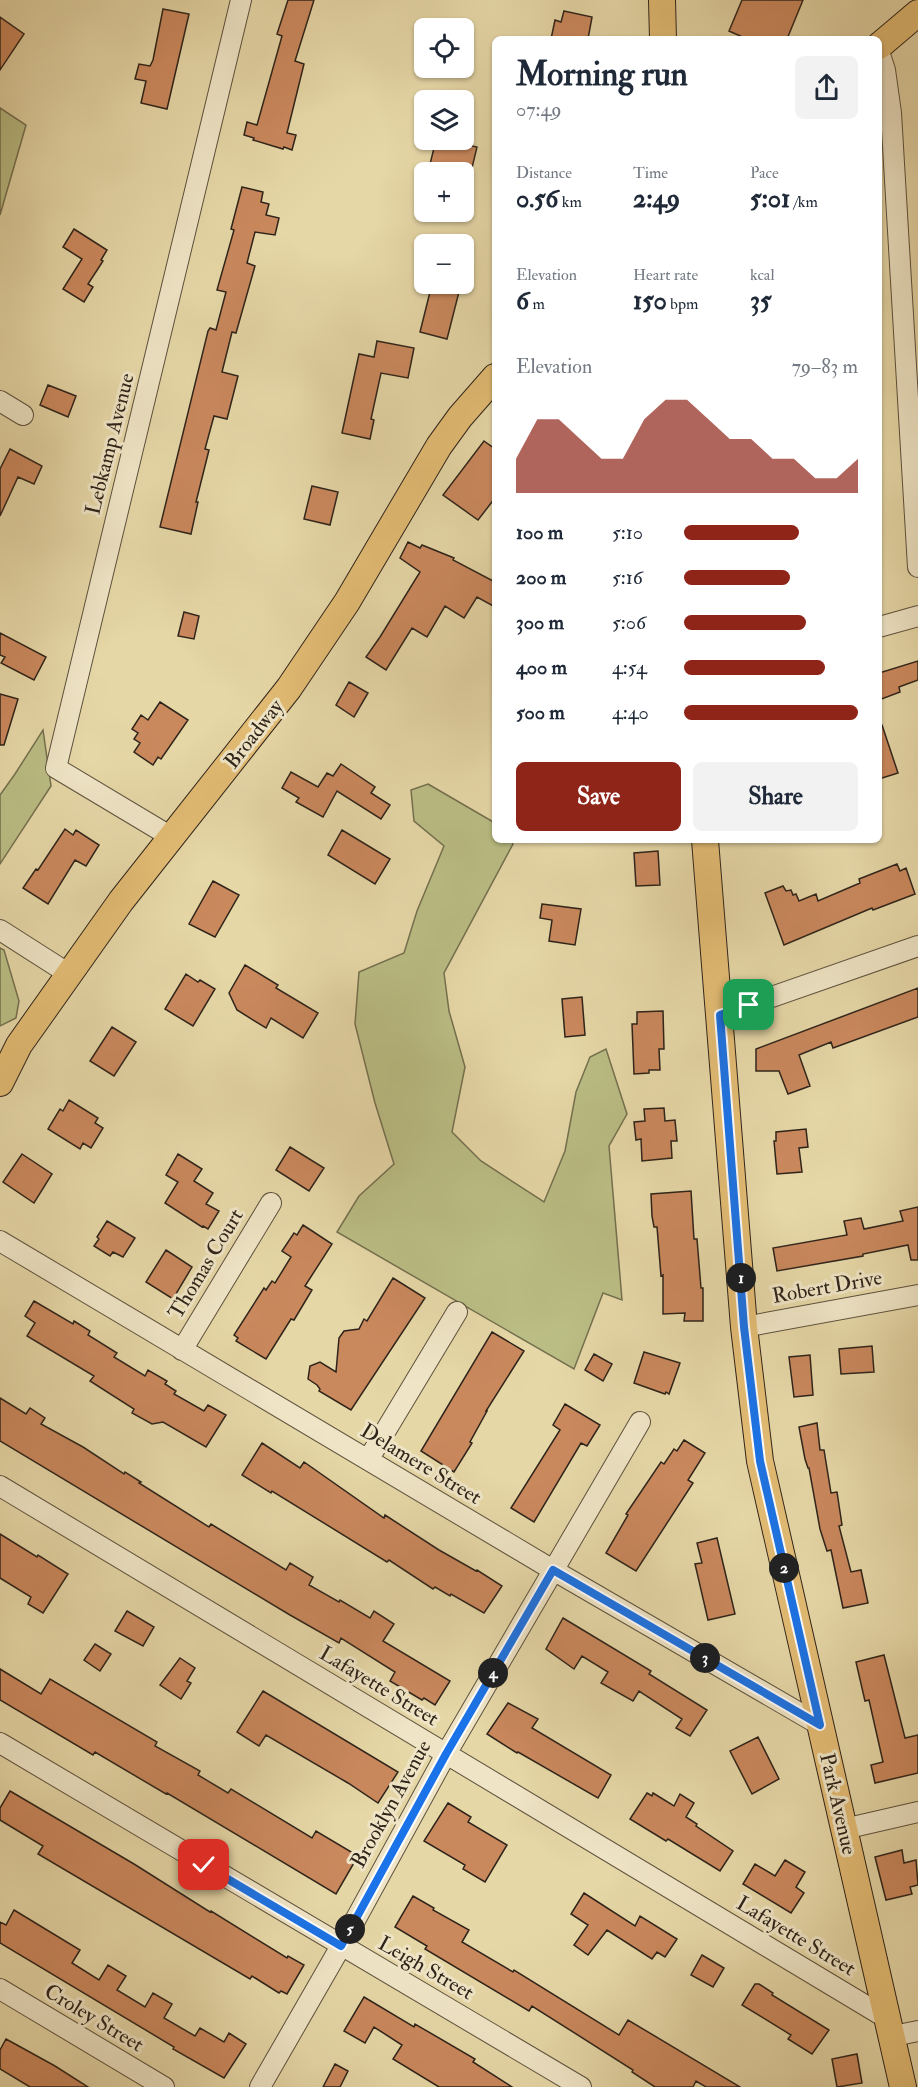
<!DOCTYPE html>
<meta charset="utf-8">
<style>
body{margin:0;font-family:"IM FELL Double Pica",serif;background:#f2f2f3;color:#1f2937;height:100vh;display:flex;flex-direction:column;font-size:22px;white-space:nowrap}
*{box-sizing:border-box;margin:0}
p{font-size:20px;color:#747a83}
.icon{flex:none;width:33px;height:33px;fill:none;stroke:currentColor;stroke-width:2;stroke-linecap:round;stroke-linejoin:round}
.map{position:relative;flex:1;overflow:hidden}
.drawer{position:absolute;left:492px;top:36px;width:390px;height:807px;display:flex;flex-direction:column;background:#fff;border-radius:9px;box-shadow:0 2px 4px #0004}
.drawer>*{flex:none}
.tools{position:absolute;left:414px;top:18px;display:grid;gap:12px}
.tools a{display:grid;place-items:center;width:60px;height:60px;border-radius:9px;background:#fff;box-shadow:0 2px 4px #0004;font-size:30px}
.pin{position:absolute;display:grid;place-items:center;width:51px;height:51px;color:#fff;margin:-26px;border-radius:12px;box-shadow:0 3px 9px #0006}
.km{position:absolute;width:30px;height:30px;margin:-15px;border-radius:50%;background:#222;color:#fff;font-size:16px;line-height:30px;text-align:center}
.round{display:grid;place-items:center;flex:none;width:63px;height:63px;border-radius:9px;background:#f2f2f3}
.headline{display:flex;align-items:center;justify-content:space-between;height:102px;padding:0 24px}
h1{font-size:33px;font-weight:700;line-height:45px}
.stats{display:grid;grid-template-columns:repeat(3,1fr);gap:9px;height:102px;padding:6px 24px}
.stats div{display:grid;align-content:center}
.stats b{font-size:26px;font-weight:700}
.stats small{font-size:16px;font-weight:400}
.stats p{font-size:16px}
.chart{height:168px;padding:12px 24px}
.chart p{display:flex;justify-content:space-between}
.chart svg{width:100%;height:108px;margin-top:6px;fill:#8f2418;opacity:.7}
.button{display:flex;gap:12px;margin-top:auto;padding:12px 24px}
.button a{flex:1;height:69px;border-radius:9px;background:#8f2418;color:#fff;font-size:24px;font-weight:700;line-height:69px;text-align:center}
.button a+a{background:#f2f2f3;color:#1f2937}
ul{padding:0 24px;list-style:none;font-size:20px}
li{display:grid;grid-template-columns:96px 72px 1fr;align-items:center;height:45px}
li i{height:15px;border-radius:8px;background:#8f2418}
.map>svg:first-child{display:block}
.green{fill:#babd84;stroke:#74704f;stroke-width:1.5}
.building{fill:#ca885d;stroke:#2e241a;stroke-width:1.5}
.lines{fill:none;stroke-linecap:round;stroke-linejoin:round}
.minor-casing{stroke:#5c513d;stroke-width:22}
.major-casing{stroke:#2e241a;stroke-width:28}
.minor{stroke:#efe5c6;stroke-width:20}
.major{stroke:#e3bc74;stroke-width:26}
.route-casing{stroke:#fff;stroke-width:12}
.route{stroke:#1a73e8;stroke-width:8}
.labels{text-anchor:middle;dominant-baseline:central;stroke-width:6;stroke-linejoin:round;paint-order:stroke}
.street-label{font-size:21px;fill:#2e241a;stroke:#efe5c6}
</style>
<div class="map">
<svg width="918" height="2087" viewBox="0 0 918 2087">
<rect width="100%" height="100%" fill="#e6d7a7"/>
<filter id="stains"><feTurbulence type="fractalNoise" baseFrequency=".00333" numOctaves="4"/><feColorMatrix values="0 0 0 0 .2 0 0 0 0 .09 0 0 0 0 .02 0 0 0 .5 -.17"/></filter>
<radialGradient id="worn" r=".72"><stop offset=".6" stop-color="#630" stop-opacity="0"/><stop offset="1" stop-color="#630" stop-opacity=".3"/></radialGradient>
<!-- green -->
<path class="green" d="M0,108L26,125L0,215Z
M43,730L51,786L0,864V795L15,774Z
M428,784L495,823V840H511L513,844L444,973L449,1011L465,1067L452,1132L481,1161L544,1202L565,1151L576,1092L590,1057L606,1049L627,1114L609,1146L622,1300L603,1293L574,1369L337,1232L359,1196L394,1164L375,1103L355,1024L359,972L404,953L417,911L444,846L414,821L411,790Z
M0,948L4,950L19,1001L16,1018L0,1026Z"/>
<!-- building -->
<path class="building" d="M288,0H314L295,61L304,64L287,133L296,135L292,150L284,147L283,149L253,140L254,138L244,135L247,122L257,125L282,36L277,34Z
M742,0H803L787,39H747L729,31Z
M163,9L189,14L167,109L141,103L146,81L135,79L139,64L150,66L153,60Z
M564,11L592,17L588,39H551L555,20L561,22Z
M0,17L24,34L0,70Z
M436,140H444L477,147L471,172H428Z
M242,187L263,192L261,202L269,204L266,215L279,218L275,235L255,232L247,263L255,266L236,333L232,332L222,372L238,376L227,419L214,416L205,449L209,450L196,502H198L191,534L160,527L208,331L210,328L216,330L226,292L217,290L234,230L231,229Z
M74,229L107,250L101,260L103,261L88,284L93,287L84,302L63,289L82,259L63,247Z
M432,284H461L447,339L420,332Z
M377,341L414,348L408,378L381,373L371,419L374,420L370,439L342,433L359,354L374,357Z
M48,385L76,396L68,417L40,405Z
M484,441L495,449V498L478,520L443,495Z
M10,449L42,466L34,484L18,477L0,516V469Z
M312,486L338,492L330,525L304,519Z
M408,542L420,548L422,545L454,558L453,560L495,582V607L477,597L464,618L445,606L427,637L412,628L386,670L366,657L380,637L420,572L400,558Z
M184,612L199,616L194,639L178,636Z
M0,633L46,657L34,680L1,663L5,657L0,655Z
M918,661V680L899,687L900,692L879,700V673Z
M349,682L368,693L354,717L336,705Z
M0,694L18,699L4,745H0Z
M160,702L188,720L161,759L158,757L153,765L134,752L140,743L134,739L138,733L132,729L141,715L148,720Z
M879,725H882L898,773L879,779Z
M341,764L375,787L371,793L390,805L381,819L337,791L323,817L296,802L299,798L282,788L291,772L318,787L327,773L333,776Z
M65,829L73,835L76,830L99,845L86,866L75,860L48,904L23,888L36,869L38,870Z
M342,830L390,859L375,884L328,855Z
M658,851L660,885L636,886L634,853Z
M897,864L900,871L906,868L915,894L873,910L872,908L784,945L765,893L783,886L786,891L791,890L793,895L796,894L799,901L816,894L818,901L860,883L859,879Z
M213,881L239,895L215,937L189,924Z
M542,904L581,909L575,945L549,941L552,920L540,918Z
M245,965L278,985L276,988L318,1013L303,1038L271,1018L266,1028L237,1010L229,993Z
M186,974L198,982L200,980L215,989L193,1026L165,1009Z
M918,988V1017L833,1048L831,1042L799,1055L810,1086L788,1094L779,1071H756V1049Z
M582,997L585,1035L565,1037L562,999Z
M663,1011L664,1049H659L660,1070H649V1073L634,1074L632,1024H637V1012Z
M112,1027L136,1042L114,1076L90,1061Z
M69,1100L98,1118L95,1123L103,1128L91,1148L83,1143L80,1149L48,1129L60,1109L63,1111Z
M664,1108L665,1121L675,1120L677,1141H671L672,1158L642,1161L641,1139L636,1140L634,1122L645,1121L644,1109Z
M806,1129L808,1147L799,1148L802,1172L777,1174L774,1141H776V1132Z
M290,1147L324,1168L309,1191L276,1170Z
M22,1154L52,1174L34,1203L3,1182Z
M178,1154L202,1169L194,1181L213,1193L206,1204L219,1211L208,1229L203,1226L202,1227L165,1203L178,1182L166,1175Z
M691,1191L694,1239H697L701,1288H703V1321H684L685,1313L663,1314V1275L661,1276L657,1227H654L652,1216L651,1194Z
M918,1207V1260H911L908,1245L863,1254V1256L777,1271L773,1248L847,1235L844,1221L861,1218L864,1229L903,1221L900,1211Z
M107,1221L135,1238L123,1257L113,1252L110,1256L94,1246L99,1239L97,1237Z
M303,1225L332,1244L305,1286L312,1290L294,1320L291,1319L266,1359L236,1341L238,1338L234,1335L264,1288L266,1290L272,1281L275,1283L291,1257L282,1251L294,1233L297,1235Z
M166,1250L192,1267L173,1299L146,1282Z
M393,1278L425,1298L351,1410L319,1391L320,1389L317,1385L308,1379L310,1366L320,1362L336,1372L339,1338L344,1331L359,1329L364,1319L367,1321Z
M34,1301L73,1324L74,1321L90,1331L88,1335L117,1353L114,1357L145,1376L148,1370L167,1381L165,1384L176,1391L174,1394L204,1411L208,1405L226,1415L206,1447L163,1422L152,1424L132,1413L134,1409L90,1381L94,1376L27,1336L35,1323L25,1316Z
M492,1332L524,1351L486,1411H487L470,1442L472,1443L454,1472L421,1451Z
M872,1346L874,1372L841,1374L839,1349Z
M644,1352L680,1363L669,1394L666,1392L665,1394L634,1383Z
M594,1354L612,1364L603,1381L585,1370Z
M810,1355L813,1395L794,1397L789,1357Z
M0,1398L26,1414L30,1408L45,1418L41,1424L83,1447L124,1474L125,1472L141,1482L139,1483L209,1527L211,1524L286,1570L290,1563L313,1577L309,1585L339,1602L340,1600L370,1618L374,1611L394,1624L383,1641L450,1681L435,1705L424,1698L422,1700L390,1681L395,1672L341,1638L339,1643L290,1615L0,1441Z
M565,1404L600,1425L587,1446L581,1443L534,1522L511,1508L560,1430L553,1425Z
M817,1423L820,1450H824L831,1493L837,1492L842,1525L839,1526L851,1572L861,1570L868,1603L843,1608L831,1550L827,1551L820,1529L809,1468H808L805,1459L799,1427Z
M684,1440L705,1453L688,1480L693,1483L636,1571L606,1553L628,1515L626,1514L661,1462L664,1464L674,1449L677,1451Z
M262,1443L300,1468L304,1462L384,1518L385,1515L439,1550L476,1571L477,1570L502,1586L484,1613L451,1594L450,1596L435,1587L433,1589L389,1560L387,1562L272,1491L271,1493L242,1475Z
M0,1534L37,1557L38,1555L68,1574L43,1613L28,1604L31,1597L0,1578Z
M717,1538L735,1614L708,1620L695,1564L702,1563L697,1543Z
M127,1611L154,1627L143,1646L115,1631Z
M563,1618L651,1671L649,1674L707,1710L690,1736L676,1728L682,1719L639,1691L633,1701L601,1683L608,1672L582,1656L574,1669L546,1649Z
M95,1644L111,1654L100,1671L84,1660Z
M884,1655L905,1738L918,1735V1773L875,1783L871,1765L883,1762L869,1700L865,1701L856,1662Z
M180,1658L195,1668L187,1681L191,1683L181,1699L160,1685Z
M0,1669L41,1694L50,1679L157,1742L155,1746L200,1771L198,1775L228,1793L231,1789L312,1838L316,1831L358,1856L336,1894L167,1793L166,1794L95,1752L93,1755L0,1700Z
M263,1691L398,1772L378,1803L348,1783L266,1735L259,1746L237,1732Z
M508,1703L538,1719L532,1728L611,1775L598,1798L518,1752L517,1753L487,1734Z
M758,1737L779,1779L752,1794L730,1751Z
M10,1791L134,1864L210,1912L211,1911L287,1958L288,1956L304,1965L287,1994L281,1991L279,1993L252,1976L250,1979L38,1854L43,1846L0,1820V1808Z
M647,1793L652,1796L653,1793L674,1806L680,1794L694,1803L686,1817L697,1824L696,1826L733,1851L720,1871L668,1839L666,1841L630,1819Z
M448,1803L471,1817L468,1822L507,1845L485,1882L463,1869L465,1865L424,1841Z
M902,1850L904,1863L916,1860L918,1885L910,1887L912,1894L886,1900L875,1857Z
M785,1860L805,1872L796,1887L804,1893L791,1913L743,1884L755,1864L775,1876Z
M584,1893L635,1926L640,1916L677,1939L665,1957L657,1952L652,1959L607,1930L588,1955L574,1945L588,1925L571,1914Z
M413,1896L434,1908L433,1910L469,1930L462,1942L513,1972L514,1970L619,2035L628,2020L740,2087H706L696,2081L693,2087H655L632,2072L633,2070L532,2006L529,2011L425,1949L427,1946L395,1927Z
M14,1910L80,1950L72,1963L99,1980L108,1965L126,1976L117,1990L145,2007L153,1993L172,2004L164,2018L195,2036L200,2028L224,2042L229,2033L246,2044L224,2078L173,2049L174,2047L0,1943V1922L6,1925Z
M702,1955L724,1968L713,1987L691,1975Z
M755,1984H759L773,1993L772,1995L829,2030L812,2054L788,2039L791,2035L742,2005Z
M364,1997L414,2027L415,2024L475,2059L473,2062L512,2087H439L393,2059L402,2045L374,2027L365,2043L344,2031Z
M6,2039L55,2066L88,2087H30L0,2069V2050Z
M857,2054L862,2083L837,2087L832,2059Z
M335,2064L348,2071L340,2087H323Z"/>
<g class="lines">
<defs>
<path id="minor" d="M879,52L885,70L891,113L918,567
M0,401L23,415
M879,627L918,616
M173,838L56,768L241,0
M0,930L69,974
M720,1015L918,946
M0,1241L553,1570L820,1725
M744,1327L918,1295
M182,1350L271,1203
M368,1460L457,1312
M0,1486L888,2019
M0,1743L581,2087
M844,1829L918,1812
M0,1989L164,2087
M893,2036L918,2031
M260,2087L341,1946L446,1754L640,1422"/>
<path id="major" d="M662,0L663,39
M879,46L918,13
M705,840L744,1327L760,1461L903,2087
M0,1083L19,1045L121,901L289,688L347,602L439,446L460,417L495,377"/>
</defs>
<!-- minor casing -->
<use href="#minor" class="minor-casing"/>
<!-- major casing -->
<use href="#major" class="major-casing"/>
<!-- minor -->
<use href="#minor" class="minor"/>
<!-- major -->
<use href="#major" class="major"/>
</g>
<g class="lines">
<defs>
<path id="route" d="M204,1865L341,1946L446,1754L553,1570L820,1725L760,1461L744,1327L720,1015L749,1005"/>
</defs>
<!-- route casing -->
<use href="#route" class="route-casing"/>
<!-- route -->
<use href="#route" class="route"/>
</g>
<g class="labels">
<!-- street labels -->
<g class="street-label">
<text transform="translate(110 444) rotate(-76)">Lebkamp Avenue</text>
<text transform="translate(254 734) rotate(-52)">Broadway</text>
<text transform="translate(206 1264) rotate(-59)">Thomas Court</text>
<text transform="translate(827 1287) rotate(-10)">Robert Drive</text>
<text transform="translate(421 1464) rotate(31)">Delamere Street</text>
<text transform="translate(379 1686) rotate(31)">Lafayette Street</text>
<text transform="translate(391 1804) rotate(-61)">Brooklyn Avenue</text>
<text transform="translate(838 1804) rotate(77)">Park Avenue</text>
<text transform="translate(796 1936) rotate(31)">Lafayette Street</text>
<text transform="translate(426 1968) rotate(30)">Leigh Street</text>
<text transform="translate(94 2018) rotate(31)">Croley Street</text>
</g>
</g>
<rect width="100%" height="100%" filter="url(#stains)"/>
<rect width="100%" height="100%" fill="url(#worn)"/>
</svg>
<div class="tools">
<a><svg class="icon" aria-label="locate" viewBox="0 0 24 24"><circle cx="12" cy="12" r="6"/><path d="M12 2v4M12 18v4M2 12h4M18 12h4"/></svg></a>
<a><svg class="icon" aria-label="layers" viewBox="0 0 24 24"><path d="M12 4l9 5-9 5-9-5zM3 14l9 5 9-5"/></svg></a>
<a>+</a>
<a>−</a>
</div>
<div class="pin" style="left:749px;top:1005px;background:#1e9e55"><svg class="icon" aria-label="arrive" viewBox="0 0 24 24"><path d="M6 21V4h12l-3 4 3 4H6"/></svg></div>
<div class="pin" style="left:204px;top:1865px;background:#d93025"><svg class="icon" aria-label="check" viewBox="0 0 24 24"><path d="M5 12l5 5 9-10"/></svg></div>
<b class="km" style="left:741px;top:1278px">1</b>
<b class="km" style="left:784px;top:1568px">2</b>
<b class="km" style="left:705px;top:1658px">3</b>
<b class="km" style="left:493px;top:1673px">4</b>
<b class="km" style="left:350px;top:1929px">5</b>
<section class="drawer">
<div class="headline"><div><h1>Morning run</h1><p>07:49</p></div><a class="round"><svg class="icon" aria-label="share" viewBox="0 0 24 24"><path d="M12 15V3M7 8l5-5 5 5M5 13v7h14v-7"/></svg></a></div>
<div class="stats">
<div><p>Distance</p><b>0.56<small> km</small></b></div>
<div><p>Time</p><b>2:49</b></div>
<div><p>Pace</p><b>5:01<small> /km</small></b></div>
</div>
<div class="stats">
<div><p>Elevation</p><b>6<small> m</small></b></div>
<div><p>Heart rate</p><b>150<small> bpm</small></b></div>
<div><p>kcal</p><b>35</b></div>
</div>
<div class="chart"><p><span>Elevation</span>79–83 m</p>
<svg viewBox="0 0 160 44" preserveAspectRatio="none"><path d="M0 44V30L10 14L20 14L30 22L40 30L50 30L60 14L70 6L80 6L90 14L100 22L110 22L120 30L130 30L140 38L150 38L160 30V44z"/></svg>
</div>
<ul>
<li><b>100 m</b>5:10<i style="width:66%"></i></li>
<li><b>200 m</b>5:16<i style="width:61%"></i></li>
<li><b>300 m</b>5:06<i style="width:70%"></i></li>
<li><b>400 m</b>4:54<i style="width:81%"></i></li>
<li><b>500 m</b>4:40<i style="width:100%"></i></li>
</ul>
<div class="button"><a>Save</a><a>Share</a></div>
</section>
</div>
